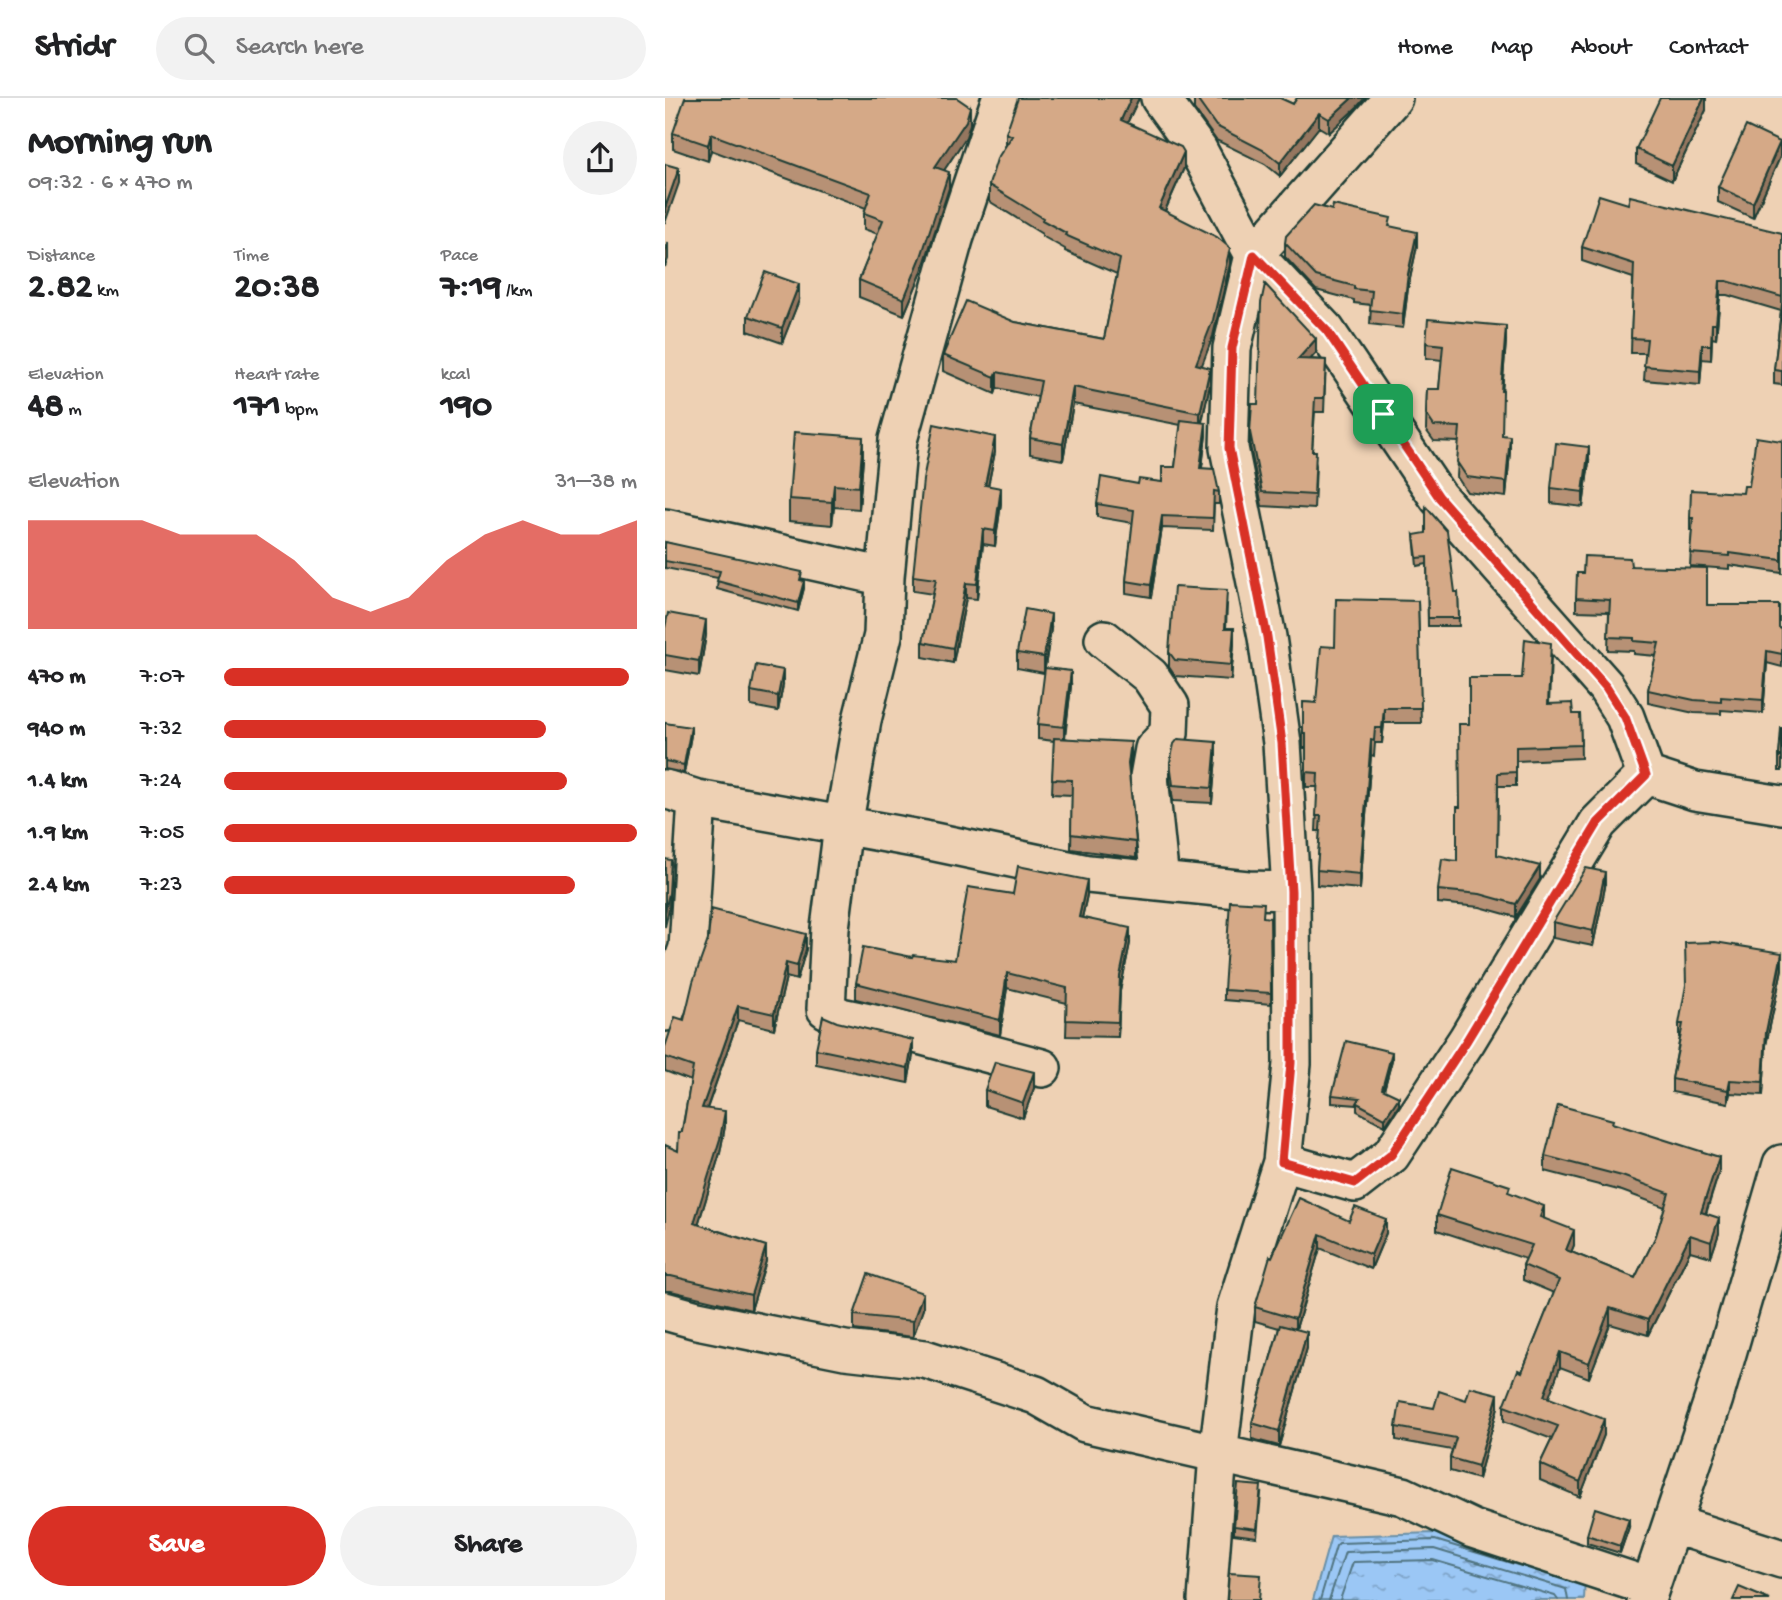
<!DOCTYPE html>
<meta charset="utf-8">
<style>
body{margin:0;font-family:"Gochi Hand",sans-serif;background:#f2f2f2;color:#202124;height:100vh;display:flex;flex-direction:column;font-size:26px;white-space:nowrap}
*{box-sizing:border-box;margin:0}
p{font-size:23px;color:#757577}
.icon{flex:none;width:38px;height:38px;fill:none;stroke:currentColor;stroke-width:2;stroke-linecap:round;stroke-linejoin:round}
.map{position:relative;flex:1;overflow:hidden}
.panel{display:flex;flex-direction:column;background:#fff;width:665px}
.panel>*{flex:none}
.pin{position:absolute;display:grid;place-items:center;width:60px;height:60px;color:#fff;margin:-30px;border-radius:14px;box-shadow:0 4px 10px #0006}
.round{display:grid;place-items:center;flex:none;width:74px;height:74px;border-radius:37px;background:#f2f2f2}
.headline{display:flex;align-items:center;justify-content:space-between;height:119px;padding:0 28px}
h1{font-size:38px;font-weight:700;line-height:52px}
.figures{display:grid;grid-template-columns:repeat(3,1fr);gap:10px;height:119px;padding:7px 28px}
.figures div{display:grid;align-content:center}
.figures b{font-size:35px;font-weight:700}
.figures small{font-size:19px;font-weight:400}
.figures p{font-size:19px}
.chart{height:196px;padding:14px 28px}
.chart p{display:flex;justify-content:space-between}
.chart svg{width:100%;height:126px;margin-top:7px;fill:#d93025;opacity:.7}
.action{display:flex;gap:14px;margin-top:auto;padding:14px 28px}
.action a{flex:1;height:80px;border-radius:42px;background:#d93025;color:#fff;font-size:28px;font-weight:700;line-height:80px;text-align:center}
.action a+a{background:#f2f2f2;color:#202124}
ul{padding:0 28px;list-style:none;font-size:23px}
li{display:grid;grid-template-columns:112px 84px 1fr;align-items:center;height:52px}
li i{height:18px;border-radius:9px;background:#d93025}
header{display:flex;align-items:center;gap:42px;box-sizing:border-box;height:98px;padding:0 35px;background:#fff;border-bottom:2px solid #e0e0e0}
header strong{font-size:33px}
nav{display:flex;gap:38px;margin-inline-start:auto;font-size:24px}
.search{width:490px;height:63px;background:#f2f2f2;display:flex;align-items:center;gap:18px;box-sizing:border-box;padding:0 24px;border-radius:38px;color:#757577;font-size:26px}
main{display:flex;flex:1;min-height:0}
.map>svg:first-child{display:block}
.water{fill:url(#water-ripples);stroke:#6990a8;stroke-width:2}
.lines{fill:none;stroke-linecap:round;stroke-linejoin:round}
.shore{stroke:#517481;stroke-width:2}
.street-casing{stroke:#1f3d34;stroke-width:42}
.street{stroke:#eed1b4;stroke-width:37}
.wall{fill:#b79174;stroke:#1f3d34;stroke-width:2}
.shaded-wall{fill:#95765e;stroke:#1f3d34;stroke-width:2}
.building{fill:#d5a987;stroke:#1f3d34;stroke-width:2}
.route-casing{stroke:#fff;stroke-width:14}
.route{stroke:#d93025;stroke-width:9}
</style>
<header>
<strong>Stridr</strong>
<div class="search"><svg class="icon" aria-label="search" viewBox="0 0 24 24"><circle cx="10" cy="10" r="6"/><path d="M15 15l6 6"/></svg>Search here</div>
<nav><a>Home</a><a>Map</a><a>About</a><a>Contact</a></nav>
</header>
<main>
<section class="panel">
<div class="headline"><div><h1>Morning run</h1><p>09:32 · 6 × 470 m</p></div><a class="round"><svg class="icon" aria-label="share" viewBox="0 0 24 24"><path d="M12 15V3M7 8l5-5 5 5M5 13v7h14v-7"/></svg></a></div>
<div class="figures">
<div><p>Distance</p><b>2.82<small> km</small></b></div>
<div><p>Time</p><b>20:38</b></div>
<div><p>Pace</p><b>7:19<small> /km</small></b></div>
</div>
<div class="figures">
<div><p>Elevation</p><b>48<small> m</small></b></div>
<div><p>Heart rate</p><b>171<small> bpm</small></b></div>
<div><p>kcal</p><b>190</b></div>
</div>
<div class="chart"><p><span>Elevation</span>31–38 m</p>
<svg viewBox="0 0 160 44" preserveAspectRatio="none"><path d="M0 44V6L10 6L20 6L30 6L40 11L50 11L60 11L70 20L80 33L90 38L100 33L110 20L120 11L130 6L140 11L150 11L160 6V44z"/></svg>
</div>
<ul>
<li><b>470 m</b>7:07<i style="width:98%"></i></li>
<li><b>940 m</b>7:32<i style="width:78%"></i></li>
<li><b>1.4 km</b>7:24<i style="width:83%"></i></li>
<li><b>1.9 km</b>7:05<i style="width:100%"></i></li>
<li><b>2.4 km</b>7:23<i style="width:85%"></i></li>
</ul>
<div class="action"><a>Save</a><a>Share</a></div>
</section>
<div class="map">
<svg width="1117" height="1502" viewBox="0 0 1117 1502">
<defs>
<pattern id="water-ripples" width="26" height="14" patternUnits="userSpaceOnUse" patternTransform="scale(1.75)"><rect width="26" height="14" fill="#9bc7f5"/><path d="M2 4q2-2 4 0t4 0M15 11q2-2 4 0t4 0" fill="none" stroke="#7ea3c7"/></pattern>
</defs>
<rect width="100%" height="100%" fill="#eed1b4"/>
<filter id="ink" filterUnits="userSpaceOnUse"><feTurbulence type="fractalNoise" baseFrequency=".0143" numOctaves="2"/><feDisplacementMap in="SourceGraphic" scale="14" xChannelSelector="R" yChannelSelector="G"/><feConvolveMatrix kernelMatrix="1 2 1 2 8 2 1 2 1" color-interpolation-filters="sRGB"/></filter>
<g filter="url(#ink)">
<!-- water -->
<path class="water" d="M771,1435L920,1480L919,1502H648L666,1438Z"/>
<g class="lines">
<!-- shore -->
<path class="shore" d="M655,1502L671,1448L674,1445L770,1442L856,1468
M664,1502L680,1454L769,1451L901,1491L903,1502
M675,1502L688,1464L768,1462L890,1498L893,1502"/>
<defs>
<path id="street" d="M495,0L533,52L589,157L661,233L773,399L941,589L960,619L981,677L1030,693L1117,707
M0,430L220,479L233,342L289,141L336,0
M220,479L218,537L197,622L178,728L165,830L161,911L176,919L224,929L377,970
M439,541L485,578L505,608L504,635L489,651L484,679L495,783
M0,691L32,701L260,742L423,776L583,792L626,793
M0,914L23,850L32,701
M617,1064L690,1085L726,1057L802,942L933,725L981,677
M0,1213L32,1222L180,1252L260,1261L371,1297L420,1325L738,1398L808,1431L985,1489
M1007,1426L1117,1461
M542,1502L553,1356L571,1209L617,1064L627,966L626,793L617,645L602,539L564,350L567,250L589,157L728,0
M981,1502L1049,1300L1117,1066"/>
</defs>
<!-- street casing -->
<use href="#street" class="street-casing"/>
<!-- street -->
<use href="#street" class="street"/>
</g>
<!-- wall -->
<path class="wall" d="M474,0L462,25L519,70L500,113L565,166L548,238L536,268L545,287L537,324L541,337L537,370L554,394V406H549L548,432L497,430L486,499L461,495V483L468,425L432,419V406L473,386L497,384L510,369L516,327L408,306L398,362L365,356V340L373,299L332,290L330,296L278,273V257L350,224L439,241L452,176L400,153V151L377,138V136L324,103V87L341,47V35Z
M529,0H615L628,6L632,0H700L692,9L664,35L654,29L615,78L600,66L551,42L529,11Z
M1041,0V12L1007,83L971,66V51Z
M305,26L301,39L279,72L284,90L256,176L239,217L194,199V182L213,136L199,131V115L201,110L46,52L43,63L8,51V35Z
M1115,59L1088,120L1053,104V89Z
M963,106L1117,135V287L1109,286V272L1116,213L1062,197H1055L1051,241L1047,240L1046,262L1037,261L1035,287L979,282L981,255H966L968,180L917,163V149Z
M726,129L752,148L743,190L738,230L705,226L706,207L689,205V202L651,192L620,159V145Z
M134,202L117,245L83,233V218Z
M841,243L837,293V337L845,353L841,399L802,394L792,379L794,344L769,343L761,332L762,291H774L777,262L761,260V245Z
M651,255L645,261L661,262L659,314H650L647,353L651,367L649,411L597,408L585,348V334L593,306Z
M1117,343V475L1064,467V471L1025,468L1027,432H1025V420L1078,395Z
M330,354L323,388L336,405L330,448L318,446L312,501L301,500L288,565L258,559V544L268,496L248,493V478Z
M198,361L194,411L169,409L167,427L124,423V401Z
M924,364L918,409L886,405V390Z
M749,437L790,494H793L794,528H763L762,466L752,468Z
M0,444L137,482L139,490L133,513L52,491L53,480L0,470Z
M966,468L1042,507L1117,531V569L1102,565L1098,615L1056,612V616L1029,615L983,605V592L991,558L969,556V553L943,552L944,514L911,513V500L918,475Z
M753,503L756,625H719L717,645H710L709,658L706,657L695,791L652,787V772L655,733H651L653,689H641V650H638V604L651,605L670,549Z
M562,507L561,530L569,545L566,582L510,578L504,569V554Z
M0,530L41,537L34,578L0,572Z
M386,531L379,575L352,570V555Z
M886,559L884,606L908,616H915L916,660L851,663V688H833L832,757L875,781L851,819L815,809L773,805V792L792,763L804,626L857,580Z
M118,587L113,613L86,608V593Z
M406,588L400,640L466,659L464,675L471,744V760L406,751L407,697L387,696L389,643L373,641V626Z
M0,625L26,637L19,675L0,671Z
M1117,630V673H1114V658Z
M551,659L547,705L508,703L505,680V664Z
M940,789L928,848L888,840V824Z
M348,796L422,797L417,820L465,845L455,893L453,939L401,938L402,905L342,890L335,937L191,901V885L247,859L290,862Z
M605,820L606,906L559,902V892Z
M141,851L132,882L121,879L109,931L73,922L42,1011L60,1028L55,1055L33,1127L101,1163L86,1212L6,1193H0V1047L13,1053L26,983L0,973V949L19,922Z
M1117,855V871L1101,947L1098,997L1065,995L1063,1005L1007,994V981L1015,939H1014V926Z
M151,951L248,957L243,985L151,966Z
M727,962L719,992L734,1007L720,1028L692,1013V1007L667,1005V997Z
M369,990L358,1020L320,1008V992Z
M948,1026L1054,1074L1041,1116L1054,1135L1046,1159L1025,1153L983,1237L945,1226L924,1280L895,1269L883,1300L939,1337L915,1399L875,1382V1366L887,1341L839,1323V1308L857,1274L889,1195L858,1182V1167L861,1161L772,1132V1117L845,1095L879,1120L909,1147L906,1154L970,1180L991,1138L1000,1109L957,1093L880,1073V1058Z
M684,1123L721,1135L706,1171L655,1150L631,1231L642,1250L614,1348L587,1341V1325L614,1230L590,1223V1209L607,1159Z
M258,1211L248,1239L189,1232V1217Z
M801,1302L833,1309L813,1381L785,1373V1360L787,1352L731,1342V1329Z
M596,1396L592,1439L569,1436V1428Z
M964,1429L955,1455L922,1445V1437Z"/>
<!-- shaded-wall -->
<path class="shaded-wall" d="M466,0H474L456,38V22Z
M687,0H700L692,9L664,35V21Z
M1039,0H1041V12L1007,83V68Z
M305,9V26L301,39L270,86V69Z
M654,15V29L615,78V65Z
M46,36V52L43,63V47Z
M1115,44V59L1088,120V105Z
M519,54V70L494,126V110Z
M14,70V85L0,125V110Z
M284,74V90L256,176L239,217V201Z
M752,134V148L743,190L738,230V216L743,176Z
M3,145V161L0,169V154Z
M565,150V166L548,238L531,283V266Z
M1055,183V197L1051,241V226Z
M134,186V202L117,245V230Z
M1047,226V240L1046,262V247Z
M841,228V243L836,308V293Z
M651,241V255L633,275V261Z
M1037,247V261L1035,287V273Z
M545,270V287L535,331V315Z
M332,274V290L330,296V279Z
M408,289V306L398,362V346Z
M541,325V337L535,383V370Z
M845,338V353L841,399V384Z
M198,339V361L194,411V389Z
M330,339V354L320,403V387Z
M924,349V364L918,409V394Z
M169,387V409L167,427V404Z
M336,390V405L330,448V433Z
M497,418V430L486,499V487Z
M318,431V446L312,501V486Z
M139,483V490L133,513V505Z
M301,485V500L288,565V550Z
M386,516V531L379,575V559Z
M41,522V537L34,578V563Z
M569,530V545L566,582V567Z
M1102,553V565L1098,615V602Z
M118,572V587L113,613V598Z
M406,573V588L399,644V629Z
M719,610V625L717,645V630Z
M26,629V637L19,675V667Z
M706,642V657L695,791V776Z
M466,644V659L463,681V666Z
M551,644V659L547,705V690Z
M6,762L4,811L0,829V814Z
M875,768V781L851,819V806Z
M940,774V789L928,848V833Z
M422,782V797L414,834V819Z
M465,830V845L455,893L453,939L455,878Z
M141,836V851L132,882V868Z
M1117,858V871L1101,947L1098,997L1101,934Z
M121,865V879L109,931V916Z
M342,875V890L335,937V922Z
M73,908V922L37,1024V1010Z
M248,942V957L243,985V970Z
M727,954V962L717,999V991Z
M369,974V990L358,1020V1005Z
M1065,982V995L1063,1005V992Z
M734,999V1007L720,1028V1020Z
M60,1013V1028L55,1055L29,1140V1125Z
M1054,1059V1074L1036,1129V1114Z
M879,1108V1123L875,1119Z
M1054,1120V1135L1046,1159V1144Z
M721,1121V1135L706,1171V1157Z
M909,1132V1147L901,1167V1152Z
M655,1136V1150L630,1234V1221Z
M1025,1137V1153L983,1237V1222Z
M101,1148V1163L86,1212V1197Z
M258,1195V1211L248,1239V1223Z
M945,1210V1226L924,1280V1265Z
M642,1234V1250L614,1348V1333Z
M895,1254V1269L879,1313V1298Z
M833,1296V1309L813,1381V1368Z
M939,1321V1337L915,1399V1384Z
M964,1421V1429L955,1455V1448Z"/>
<!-- building -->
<path class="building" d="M20,0H292L305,9L301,23L270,69L284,74L256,159L239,201L194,182L218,122L199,115L206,95L46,36L43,47L8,35Z
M353,0H466L456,22L516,49L519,54L494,110L552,139L565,150L548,222L531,266L545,270L535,315L408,289L398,346L365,340L376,283L332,274L330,279L278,257L301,203L350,224L439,241L455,161L400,137L401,135L377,122L378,120L324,87L332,61L347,38L341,35Z
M531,0H615L628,6L632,0H687L664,21L654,15L615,65L600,53L551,28Z
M995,0H1039L1007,68L971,51Z
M1081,28L1115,44L1088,105L1053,89Z
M0,66L14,70L0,110Z
M934,97L963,106L965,98L1117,135V199L1062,183H1055L1051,226H1047L1046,247H1037L1035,273L979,268L982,241L966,240L969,166L917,149Z
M649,107L667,112L668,107L726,120L724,128L752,134L743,176L738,216L705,212L707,193L689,191V188L651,178L620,145L621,138Z
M100,174L134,186L117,230L83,218Z
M600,186L651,241L633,261L661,262L659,300H650L647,353H651L649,397L597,394L585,334L587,306H593L596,205Z
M1117,206V273L1109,272Z
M763,221L841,228L836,293H838L837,337L845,338L841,384L802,379L792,364L795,329L769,328L761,316L762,291H774L778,247L761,245Z
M516,322L541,325L535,370L549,371L554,394L549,393L548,420L497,418L486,487L461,483L469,412L432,406L436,379L473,386L474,381L497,384V369H510Z
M269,326L330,339L320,387L336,390L330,433L318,431L312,486L301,485L288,550L258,544L271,481L248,478L258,382Z
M129,334L198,339L194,389L169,387L167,404L124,401Z
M1091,339L1117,343V462L1064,455V458L1025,455L1028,420H1025L1026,392L1078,395L1079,388H1084Z
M891,345L924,349L918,394L886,390Z
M761,409L782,433L790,494H793L794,520H763L762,459L752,460L749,437L761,435Z
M0,444L137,474L135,482L139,483L133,505L52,483L55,473L0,463Z
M919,458L965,460L966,468L1042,470V507H1114V530L1117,531V556L1102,553L1098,602L1056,599V604L1029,602L983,592L994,545L969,543V540L943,539L945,502L911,500L912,475H918Z
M509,489L562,492L560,530H569L566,567L510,562L504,554Z
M671,501L753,503L756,610H719L717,630H710L709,643L706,642L695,776L652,772L656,718H651L653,675L641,674V635H638V604L651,605L656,548L670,549Z
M360,511L386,516L379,559L352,555Z
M3,515L41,522L34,563L0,557V530Z
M860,541L886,545L883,606L907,605L908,616H915L916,647L851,649V674L833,675L832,757L875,768L851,806L815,796L773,792L777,761L792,763V709H795L794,626H804V580H857Z
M91,567L118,572L113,598L86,593Z
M380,570L406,573L399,629L373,626Z
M0,625L26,629L19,667L0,663Z
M1116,630H1117V658H1114Z
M389,640L466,644L463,666L471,744L406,736L407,682L387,681Z
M513,641L551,644L547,690L508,687L505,664L509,646Z
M0,761L6,762L4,795L0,814Z
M353,768L422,782L414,819L465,830L455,878L453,924L401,922L402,890L342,875L335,922L191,885L198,849L247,859L248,857L290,862L303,789L348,796Z
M921,770L940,774L928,833L888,824Z
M565,803L599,805L598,819L605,820L606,895L559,892Z
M46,811L141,836L132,868L121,865L109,916L73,908L37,1010L60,1013L55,1041L29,1125L101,1148L86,1197L6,1178H0V1047L13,1053L14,1034H17L28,969L0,959V949L10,919L19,922L28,884L43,842Z
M1050,844L1117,855L1101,934L1098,984L1065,982L1063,992L1007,981L1018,926H1014L1021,887L1020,845Z
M158,918L172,924L248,942L243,970L151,951Z
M681,943L727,954L717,991L734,999L720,1020L692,1005L695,1000L667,997Z
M330,964L369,974L358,1005L320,992Z
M893,1007L948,1022L947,1025L1054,1059L1036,1114L1054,1120L1046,1144L1025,1137L983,1222L945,1210L924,1265L895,1254L879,1298L939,1321L915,1384L875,1366L893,1328L839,1308L853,1272L857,1274L894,1182L858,1167L867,1147L772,1117L787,1069L845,1088L843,1094L879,1108L875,1119L909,1132L901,1152L970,1180L991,1138L1004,1095L957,1078L880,1058Z
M634,1100L684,1123L690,1109L721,1121L706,1157L655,1136L630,1221L590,1209L605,1158L607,1159Z
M203,1176L258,1195L248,1223L189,1217Z
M615,1227L642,1234L614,1333L587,1325Z
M805,1289L833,1296L813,1368L785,1360L791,1340L731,1329L735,1304L769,1310L774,1293L801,1302Z
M573,1386L596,1388L592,1431L569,1428Z
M930,1410L964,1421L955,1448L922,1437Z
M564,1475L596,1477L594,1502H562Z
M1074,1489L1105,1502H1068Z"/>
</g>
<g class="lines" filter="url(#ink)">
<defs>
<path id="route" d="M589,157L662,233L774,399L941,589L960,619L981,677L933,725L802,942L726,1057L690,1085L617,1064L626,965V793L617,645L602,539L564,350L567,250Z"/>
</defs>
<!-- route casing -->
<use href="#route" class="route-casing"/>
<!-- route -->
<use href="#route" class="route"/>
</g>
</svg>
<div class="pin" style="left:718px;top:316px;background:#1e9e55"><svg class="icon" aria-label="arrive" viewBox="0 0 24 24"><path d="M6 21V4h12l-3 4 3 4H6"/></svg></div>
</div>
</main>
